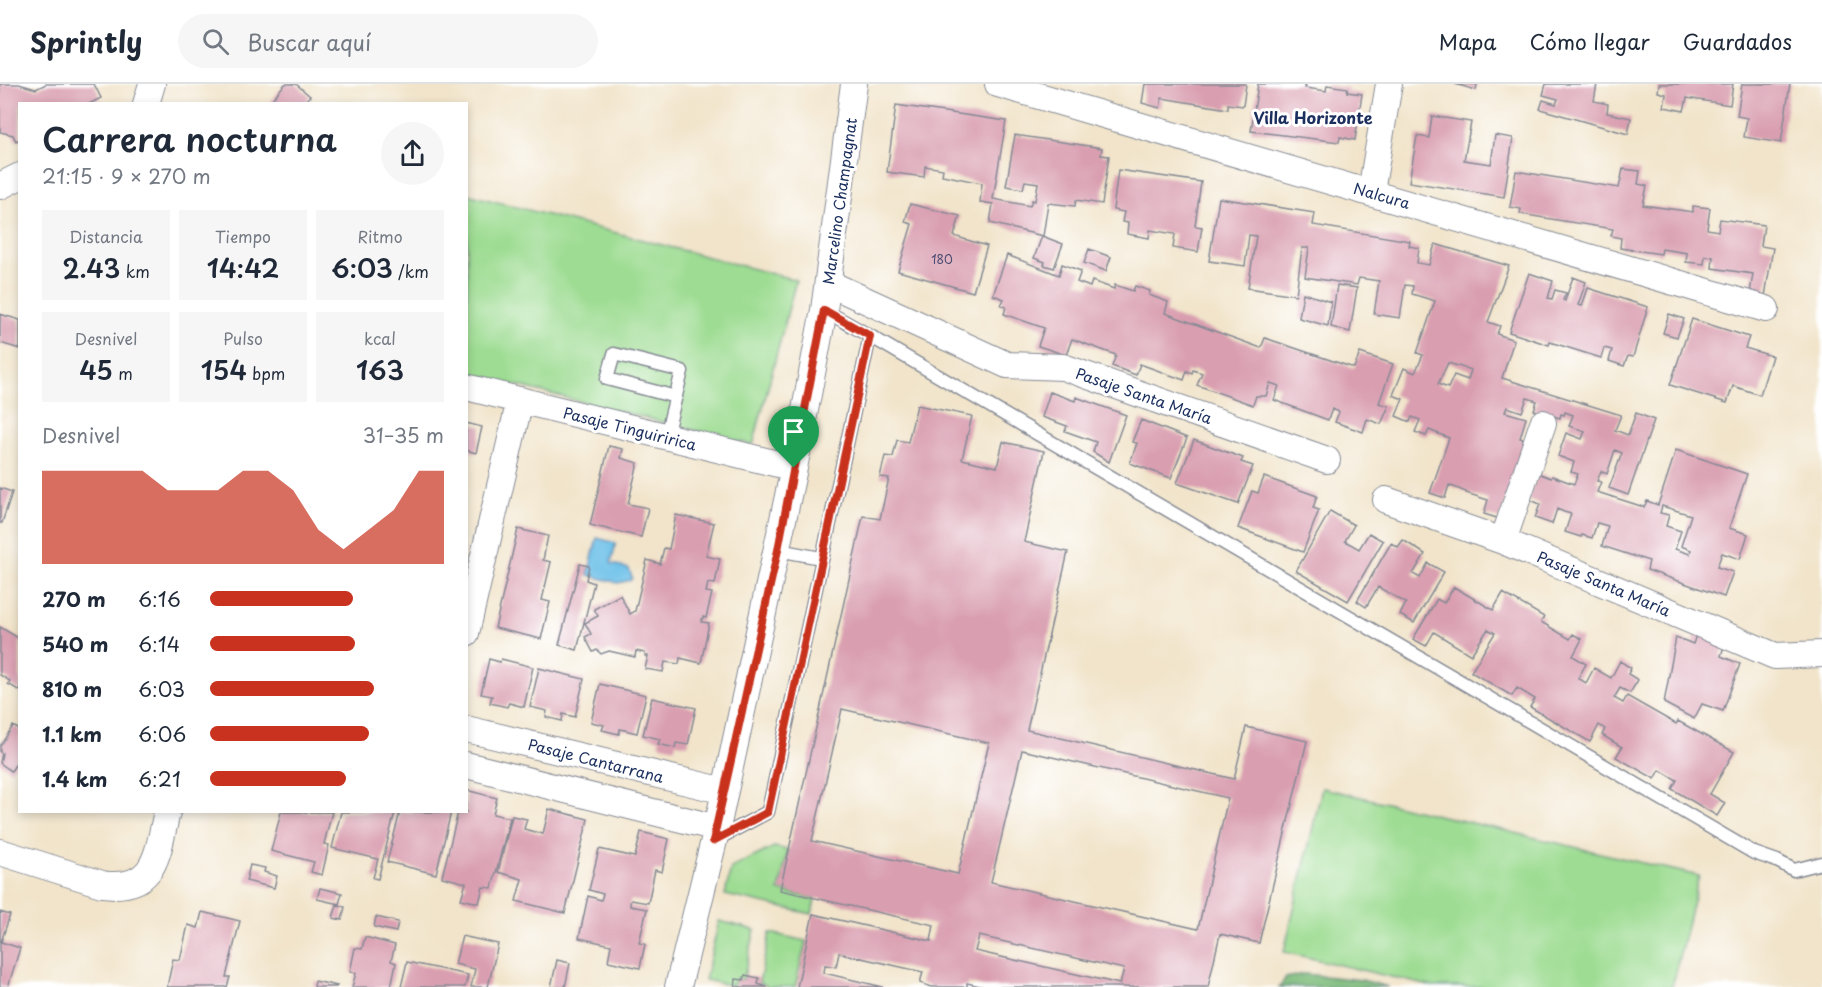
<!DOCTYPE html>
<html lang="es">
<meta charset="utf-8">
<style>
body{margin:0;font-family:"Playpen Sans",sans-serif;background:#f6f6f7;color:#1f2937;height:100vh;display:flex;flex-direction:column;font-size:22px;white-space:nowrap}
*{box-sizing:border-box;margin:0}
p{font-size:20px;color:#747a83}
.icon{flex:none;width:33px;height:33px;fill:none;stroke:currentColor;stroke-width:2;stroke-linecap:round;stroke-linejoin:round}
.map{position:relative;flex:1;overflow:hidden}
.drawer{position:absolute;left:18px;top:18px;width:450px;height:711px;display:flex;flex-direction:column;background:#fff;border-radius:0px;box-shadow:0 3px 9px #0003}
.drawer>*{flex:none}
.pin{position:absolute;display:grid;place-items:center;width:51px;height:51px;color:#fff;margin:-62px -26px;border-radius:50% 50% 50% 0;rotate:-45deg;box-shadow:0 0 6px #0007}
.pin .icon{rotate:45deg}
.round{display:grid;place-items:center;flex:none;width:63px;height:63px;border-radius:32px;background:#f6f6f7}
.overview{display:flex;align-items:center;justify-content:space-between;height:102px;padding:0 24px}
h1{font-size:33px;font-weight:600;line-height:45px}
.figures{display:grid;grid-template-columns:repeat(3,1fr);gap:9px;height:102px;padding:6px 24px}
.figures div{display:grid;align-content:center;border-radius:0px;background:#f6f6f7;text-align:center}
.figures b{font-size:26px;font-weight:600}
.figures small{font-size:16px;font-weight:400}
.figures p{font-size:16px}
.chart{height:168px;padding:12px 24px}
.chart p{display:flex;justify-content:space-between}
.chart svg{width:100%;height:108px;margin-top:6px;fill:#c8321e;opacity:.7}
ul{padding:0 24px;list-style:none;font-size:20px}
li{display:grid;grid-template-columns:96px 72px 1fr;align-items:center;height:45px}
li i{height:15px;border-radius:8px;background:#c8321e}
header{display:flex;align-items:center;gap:36px;box-sizing:border-box;height:84px;padding:0 30px;background:#fff;border-bottom:2px solid #e0e1e3}
header strong{font-size:28px}
nav{display:flex;gap:33px;margin-inline-start:auto;font-size:21px}
.search{width:420px;height:54px;background:#f6f6f7;display:flex;align-items:center;gap:15px;box-sizing:border-box;padding:0 21px;border-radius:33px;color:#747a83;font-size:22px}
.map>svg:first-child{display:block}
.green{fill:#9ddc92;stroke:#5c8678;stroke-width:1.5}
.forest{fill:#7ebc7c;stroke:#4c766d;stroke-width:1.5}
.water{fill:#6cc0e9;stroke:#4478a4;stroke-width:1.5}
.building{fill:#d99eb0;fill-rule:evenodd}
.lines{fill:none;stroke-linecap:round;stroke-linejoin:round}
.service-casing{stroke:#868a94;stroke-width:15}
.minor-casing{stroke:#868a94;stroke-width:28}
.service{stroke:#fff;stroke-width:12}
.minor{stroke:#fff;stroke-width:26}
.route-casing{stroke:#fff;stroke-width:12}
.route{stroke:#c8321e;stroke-width:8}
.labels{text-anchor:middle;dominant-baseline:central;stroke-width:6;stroke-linejoin:round;paint-order:stroke}
.number-label{font-size:12px;fill:#4a4b72}
.street-label{font-size:15px;fill:#1b2f5e;stroke:#fff}
.neighbourhood-label{font-size:16px;font-weight:bold;fill:#1b2f5e;stroke:#fff}
</style>
<header>
<strong>Sprintly</strong>
<div class="search"><svg class="icon" aria-label="search" viewBox="0 0 24 24"><circle cx="10" cy="10" r="6"/><path d="M15 15l6 6"/></svg>Buscar aquí</div>
<nav><a>Mapa</a><a>Cómo llegar</a><a>Guardados</a></nav>
</header>
<div class="map">
<svg width="1822" height="903" viewBox="0 0 1822 903">
<rect width="100%" height="100%" fill="#fff"/>
<filter id="ink" filterUnits="userSpaceOnUse"><feTurbulence type="fractalNoise" baseFrequency=".0167" numOctaves="2"/><feDisplacementMap in="SourceGraphic" scale="12" xChannelSelector="R" yChannelSelector="G"/><feConvolveMatrix kernelMatrix="1 2 1 2 8 2 1 2 1" color-interpolation-filters="sRGB"/></filter>
<filter id="wash" filterUnits="userSpaceOnUse"><feTurbulence type="fractalNoise" baseFrequency=".008" numOctaves="4" result="noise"/><feDisplacementMap in="SourceGraphic" scale="24" xChannelSelector="R" yChannelSelector="G"/><feGaussianBlur stdDeviation="1.35" result="paint"/><feColorMatrix in="noise" values="0 0 0 0 0 0 0 0 0 0 0 0 0 0 0 0 0 1.4 0 .05"/><feComposite in="paint" operator="in"/></filter>
<g filter="url(#wash)">
<rect width="100%" height="100%" fill="#f1e4ca"/>
<!-- green -->
<path class="green" d="M467,110L796,196L753,361L467,289Z
M1322,704L1699,792L1672,903H1434L1284,868Z
M774,763L788,766L779,807L815,815L812,830L725,811L731,784Z
M719,837L755,846L743,896L736,894L733,902L705,896Z
M770,849L806,857L795,903H766V901L759,899Z"/>
<!-- forest -->
<path class="forest" d="M1304,890L1362,896L1388,903H1279L1286,894Z"/>
<!-- water -->
<path class="water" d="M597,454L616,459L611,479L629,485L632,493L631,496L618,499L588,491Z"/>
<g id="blocks">
<!-- building -->
<path class="building" d="M0,0H19L36,5L46,0H94L101,14L89,20H20V55L16,57L13,51L0,48Z
M285,0H296L310,12L307,15L310,17L308,20H268Z
M1145,0H1246L1243,22L1228,20V25L1162,14L1160,24L1142,19Z
M1258,0H1306L1305,4L1326,7L1327,1L1348,4L1347,8L1362,10L1355,56L1340,53L1339,58L1251,47Z
M1455,0H1477L1476,6Z
M1546,0H1597L1594,17L1608,20L1607,29L1631,34L1628,50L1540,25L1543,16L1556,20L1558,15L1543,11Z
M1659,0H1733L1730,21L1687,14L1684,27L1664,23L1666,10L1658,8Z
M1742,0H1790L1781,59L1744,53L1747,34L1737,32Z
M896,21L1006,37L993,115L1030,122L1032,116L1035,117L1038,99L1025,97L1023,105L1006,102L1015,51L1102,64L1101,71L1109,72L1102,120L1076,116L1075,122L1048,119L1043,152L990,139L993,120L980,118L982,99L942,91L943,85L925,82L924,93L887,88Z
M1432,32L1471,38L1464,76L1491,80L1495,51L1513,54L1504,113L1409,98L1417,52L1429,54Z
M1623,85L1640,87L1638,100L1647,102L1643,121L1693,128V122L1710,124L1707,145L1718,147L1720,135L1764,141L1761,162L1773,164L1765,212L1750,209L1753,190L1712,184L1713,173L1705,172L1704,180L1686,178L1687,169L1662,165L1661,170L1620,164L1621,154L1611,152L1613,145L1520,130L1521,125L1510,123L1516,87L1619,104Z
M1118,86L1201,98L1195,142L1202,143L1198,168L1173,164L1175,150L1150,146L1149,154L1127,150L1128,139L1122,138L1124,128L1113,126Z
M1219,114L1315,129L1313,141L1410,157L1409,162L1419,164L1417,179L1429,181L1435,160L1509,182L1488,238L1500,242L1497,250L1514,256L1502,294L1621,331L1615,346L1628,351L1636,329L1654,336L1628,411L1609,404L1622,369L1615,366L1607,390L1601,387L1597,397L1601,398L1597,408L1644,423L1647,417L1658,421L1676,366L1747,390L1729,444L1748,450L1740,475L1722,469L1717,483L1733,488L1724,513L1647,486L1649,477L1602,462L1608,442L1597,439L1592,454L1582,451L1581,453L1565,448L1571,430L1564,428L1557,425L1552,440L1535,434L1540,420L1528,415L1538,389L1551,394L1552,392L1574,400L1578,390L1571,388L1574,378L1558,372L1566,349L1582,355L1585,347L1569,342L1573,331L1565,328L1564,331L1561,330L1560,334L1534,326L1537,317L1527,314L1522,328L1507,323L1505,328L1526,334L1520,354L1526,356L1500,435L1484,430L1488,416L1466,409V408L1449,401L1445,414L1430,409L1449,354L1429,346L1426,352L1415,348L1420,336L1412,333L1410,338L1396,332L1403,315L1393,311L1404,284L1415,289L1423,271L1417,269L1435,217L1412,210L1413,202L1405,201L1400,234L1374,230L1379,197L1359,194L1357,201L1305,193L1309,164H1302L1296,211L1248,204L1256,152L1249,151L1245,182L1209,177ZM1448,279L1471,286L1468,296L1454,291L1448,304L1438,300ZM1662,422L1691,431L1681,462L1691,466L1690,470L1675,465L1681,447L1666,442L1669,431L1660,429Z
M910,120L960,132L954,152L987,162L973,208L898,187L912,140L905,138Z
M1042,152L1063,160L1054,184L1044,181L1045,178L1034,174Z
M1089,165L1111,173L1106,187L1084,179Z
M1007,171L1059,191L1062,180L1081,187L1077,198L1090,203L1092,197L1114,205L1115,201L1133,207L1135,202L1150,207L1149,211L1168,218L1165,229L1261,264L1265,254L1354,284L1360,269L1393,280L1379,319L1389,322L1381,340L1367,335L1363,348L1335,338L1339,328L1332,325L1328,336L1274,316L1279,302L1270,299L1266,312H1256L1253,321L1197,301L1202,289L1193,286L1192,289L1187,287L1184,296L1140,280L1136,291L1112,282L1116,271L1072,255L1066,271L1038,262L1044,244L1004,230L1006,223L1001,221L1004,215L993,211Z
M1529,189L1553,197L1548,214L1552,215L1555,206L1566,209L1563,216L1565,217L1573,193L1586,198L1578,221L1582,222L1588,204L1648,223L1633,273L1628,272L1624,282L1609,277L1612,266L1604,264L1601,274L1550,258L1549,261L1509,248Z
M1337,201L1357,204L1350,248L1331,243Z
M1303,209L1331,218L1328,242L1299,234Z
M0,230L20,236V265L0,259Z
M1669,230L1684,235L1677,253L1663,249Z
M1692,235L1749,253L1745,264L1772,272L1760,311L1733,302L1727,319L1670,301Z
M1050,308L1075,317L1076,313L1126,331L1109,378L1093,368L1096,358L1065,347L1067,342L1042,333Z
M917,321L972,332L962,375L997,383L1003,358L1044,367L1024,458L1068,468L1027,646L1234,695L1246,643L1307,657L1259,859L1220,850L1208,903H984L967,899V903H932L920,899L923,888L839,869L836,883L825,881L824,889L883,903H797L813,830L931,857L934,841L780,806L863,432L880,435L889,394L880,393L885,372L893,373L897,356L908,358ZM842,625L989,659L958,790L812,757ZM1022,666L1228,714L1198,845L991,798ZM979,852L1124,885L1120,900L975,867Z
M1141,336L1187,354L1171,394L1130,379L1137,359L1132,358Z
M466,339L482,343L476,369L466,366Z
M1194,356L1243,374L1241,378L1253,382L1238,420L1177,399Z
M609,362L623,365L621,374L638,379L628,420L648,424L641,453L590,441Z
M1264,393L1317,412L1313,424L1319,426L1303,468L1238,444L1252,407L1258,409Z
M0,404L12,408L2,439H0Z
M1330,427L1354,441L1345,457L1359,465L1369,449L1383,457L1348,517L1296,487Z
M676,431L714,439L706,472L720,475L715,500L708,499L706,508L712,509L706,534L703,533L701,538L709,539L701,579L680,574L679,580L665,578L663,588L645,585L648,572H645V569L636,567L635,573L609,567L601,570L597,566L593,568L585,553L591,550L585,539L598,532L594,525L620,511L630,530L635,527L647,476L660,480L664,464L669,465Z
M518,445L548,452L543,476L551,478L542,516L550,518L541,555L495,544Z
M1403,456L1425,470L1413,490L1420,494L1428,479L1444,488L1414,539L1400,531L1406,519L1378,503L1366,523L1357,517L1391,459L1398,463Z
M580,480L589,482L586,496L594,499L577,566L559,561Z
M1454,503L1493,526L1503,509L1544,533L1541,538L1570,555L1573,550L1582,555L1573,572L1586,580L1578,594L1586,599L1594,584L1611,594L1620,577L1631,584L1628,590L1638,596L1630,609L1620,604L1614,614L1623,619L1627,612L1676,640L1678,637L1734,668L1710,710L1725,719L1717,732L1672,705L1677,696L1660,686L1655,695L1616,673L1622,663L1602,651L1605,645L1599,641L1590,658L1530,623L1535,615L1517,604L1512,612L1471,588L1495,549L1488,545L1471,571L1434,548L1426,562L1413,555L1437,515L1444,519Z
M0,543L20,555V607L8,600L10,597L0,591Z
M1697,548L1725,559L1721,572L1740,580L1723,627L1702,620L1694,635L1664,619L1676,553L1693,560Z
M489,575L500,578L501,575L533,583L524,623L509,619L507,623L490,619L492,612L481,610Z
M539,584L584,595L575,633L563,630L562,637L546,633L547,627L530,623Z
M600,600L646,611L637,649L620,645L619,650L602,646L604,641L591,638Z
M652,614L696,624L688,661L676,659L675,664L658,660L660,655L643,651Z
M13,642L20,646V674L11,687L0,679L2,669L0,668V662Z
M466,706L497,714L493,730L510,734L492,804L483,803L479,819L461,815L466,799L442,793L458,728H466Z
M549,725L588,735L565,829L516,817L522,795L498,788L512,732L527,735L524,745L543,750Z
M281,728H332L324,760L329,761L322,791L311,788L314,778L271,767Z
M341,728H395L378,795L373,794L378,775L332,764Z
M400,728H451L436,790L387,778Z
M641,748L669,755L662,788L655,786L648,819L631,816L630,819V822L647,825L639,859L645,860L640,884L608,877L611,861L579,854L588,812L601,816L603,810L589,806L599,765L635,773Z
M250,781L265,784L264,788L277,792L274,804L246,797Z
M320,804L342,809L339,820L317,815Z
M337,821L345,823L342,836L333,834Z
M0,828L10,831L1,858L20,864L8,903H0Z
M202,828L240,837L226,893H230L227,903H167L173,875L180,876L188,841L198,844Z
M376,833L398,838L396,848L374,843Z
M462,852L498,860L488,903H471L475,885L455,880Z
M365,853L395,861L391,877L396,879L391,903H352L356,889L350,888L355,864L362,865Z
M557,876L570,879L565,903H551Z
M407,878L468,891L465,903H401Z
M745,891L759,894L758,900L768,903H735L736,895L744,896Z
M315,897L337,902L336,903H314Z"/>
</g>
</g>
<g filter="url(#ink)">
<use href="#blocks" fill-opacity="0" stroke="#868a94" stroke-width="1.5"/>
<g class="lines">
<defs>
<path id="service" d="M870,252L1754,769L1777,777L1794,786L1822,779
M666,352L682,287L614,270L607,295L676,313
M778,466L821,474
M715,756L768,728L870,252L824,226"/>
<path id="minor" d="M998,0L1766,225
M146,20L152,0
M0,102L20,92
M1371,108L1389,0
M828,199L1007,281L1063,283L1327,376
M466,303L794,384
M1386,416L1503,457L1775,572L1822,570
M1503,457L1543,339
M466,549L520,316
M466,645L725,707
M466,681L717,744
M0,768L102,800C157,808 157,769 167,728
M678,903L717,744L794,384L824,226L854,0"/>
</defs>
<!-- service casing -->
<use href="#service" class="service-casing"/>
<!-- minor casing -->
<use href="#minor" class="minor-casing"/>
<!-- service -->
<use href="#service" class="service"/>
<!-- minor -->
<use href="#minor" class="minor"/>
</g>
</g>
<g class="lines" filter="url(#ink)">
<defs>
<path id="route" d="M824,226L870,252L768,728L713,757L778,466Z"/>
</defs>
<!-- route casing -->
<use href="#route" class="route-casing"/>
<!-- route -->
<use href="#route" class="route"/>
</g>
<g class="labels">
<!-- number labels -->
<g class="number-label">
<text x="942" y="175">180</text>
</g>
<!-- street labels -->
<g class="street-label">
<text transform="translate(1382 111) rotate(16)">Nalcura</text>
<text transform="translate(839 117) rotate(-82)">Marcelino Champagnat</text>
<text transform="translate(1144 311) rotate(19)">Pasaje Santa María</text>
<text transform="translate(630 344) rotate(14)">Pasaje Tinguiririca</text>
<text transform="translate(1604 499) rotate(23)">Pasaje Santa María</text>
<text transform="translate(596 676) rotate(14)">Pasaje Cantarrana</text>
</g>
<!-- neighbourhood labels -->
<g class="neighbourhood-label">
<text x="1313" y="33">Villa Horizonte</text>
</g>
</g>
</svg>
<div class="pin" style="left:794px;top:384px;background:#1e9e55"><svg class="icon" aria-label="arrive" viewBox="0 0 24 24"><path d="M6 21V4h12l-3 4 3 4H6"/></svg></div>
<section class="drawer">
<div class="overview"><div><h1>Carrera nocturna</h1><p>21:15 · 9 × 270 m</p></div><a class="round"><svg class="icon" aria-label="share" viewBox="0 0 24 24"><path d="M12 15V3M7 8l5-5 5 5M5 13v7h14v-7"/></svg></a></div>
<div class="figures">
<div><p>Distancia</p><b>2.43<small> km</small></b></div>
<div><p>Tiempo</p><b>14:42</b></div>
<div><p>Ritmo</p><b>6:03<small> /km</small></b></div>
</div>
<div class="figures">
<div><p>Desnivel</p><b>45<small> m</small></b></div>
<div><p>Pulso</p><b>154<small> bpm</small></b></div>
<div><p>kcal</p><b>163</b></div>
</div>
<div class="chart"><p><span>Desnivel</span>31–35 m</p>
<svg viewBox="0 0 160 44" preserveAspectRatio="none"><path d="M0 44V6L10 6L20 6L30 6L40 6L50 14L60 14L70 14L80 6L90 6L100 14L110 30L120 38L130 30L140 22L150 6L160 6V44z"/></svg>
</div>
<ul>
<li><b>270 m</b>6:16<i style="width:61%"></i></li>
<li><b>540 m</b>6:14<i style="width:62%"></i></li>
<li><b>810 m</b>6:03<i style="width:70%"></i></li>
<li><b>1.1 km</b>6:06<i style="width:68%"></i></li>
<li><b>1.4 km</b>6:21<i style="width:58%"></i></li>
</ul>
</section>
</div>
